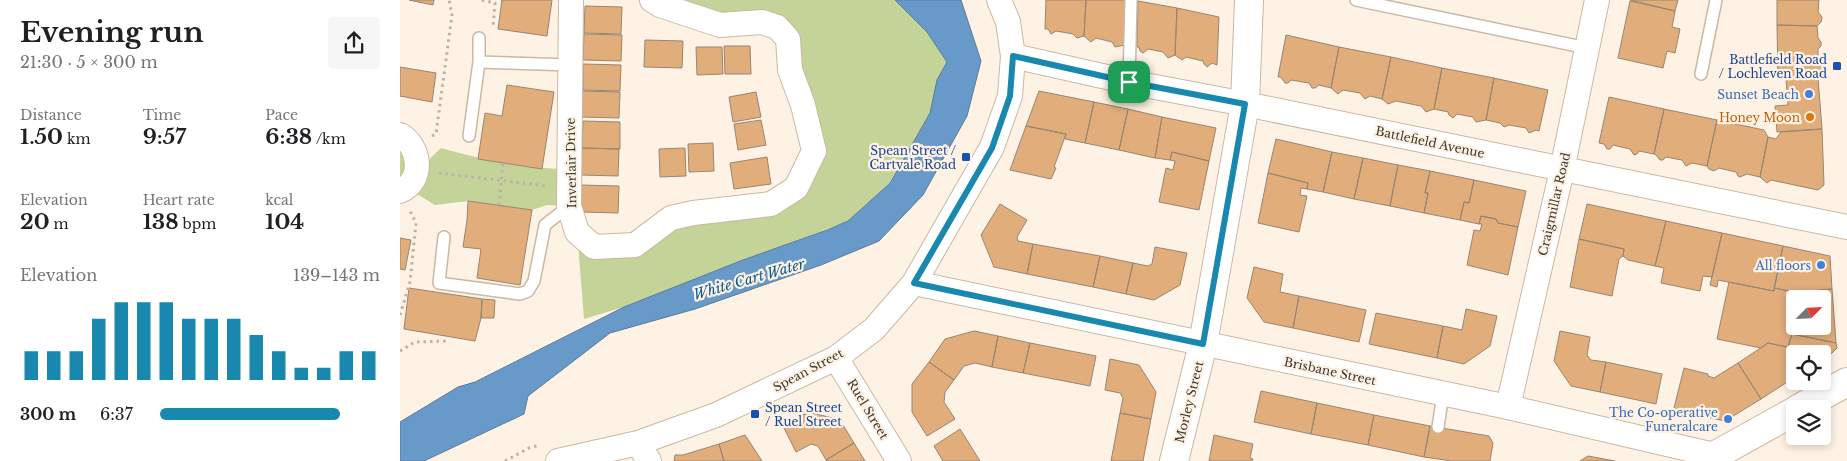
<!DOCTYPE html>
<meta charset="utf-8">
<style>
body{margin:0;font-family:"Libre Baskerville",serif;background:#f6f6f6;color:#202124;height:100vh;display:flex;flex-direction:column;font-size:19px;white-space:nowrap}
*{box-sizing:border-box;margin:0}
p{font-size:16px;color:#757577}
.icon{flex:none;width:28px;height:28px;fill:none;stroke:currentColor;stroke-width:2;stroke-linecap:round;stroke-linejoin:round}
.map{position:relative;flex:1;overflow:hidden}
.details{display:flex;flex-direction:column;background:#fff;width:400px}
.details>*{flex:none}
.needle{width:32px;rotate:66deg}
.fabs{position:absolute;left:1386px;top:290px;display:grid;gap:10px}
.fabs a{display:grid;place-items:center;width:45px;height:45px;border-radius:5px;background:#fff;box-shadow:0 2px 8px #0003;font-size:25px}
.pin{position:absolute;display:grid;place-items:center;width:42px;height:42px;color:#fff;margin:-21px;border-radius:10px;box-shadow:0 2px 8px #0006}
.round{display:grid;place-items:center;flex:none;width:52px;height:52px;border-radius:5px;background:#f6f6f6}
.overview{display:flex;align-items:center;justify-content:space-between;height:85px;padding:0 20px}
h1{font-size:28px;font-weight:800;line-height:38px}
.metrics{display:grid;grid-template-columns:repeat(3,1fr);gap:8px;height:85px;padding:5px 20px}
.metrics div{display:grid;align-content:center}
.metrics b{font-size:21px;font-weight:800}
.metrics small{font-size:14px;font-weight:400}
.metrics p{font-size:14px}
.chart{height:140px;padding:10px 20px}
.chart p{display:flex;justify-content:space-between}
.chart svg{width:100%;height:90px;margin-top:5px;stroke:#1988ae;stroke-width:6}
ul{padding:0 20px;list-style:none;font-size:16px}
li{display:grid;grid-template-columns:80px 60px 1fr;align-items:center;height:38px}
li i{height:12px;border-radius:6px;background:#1988ae}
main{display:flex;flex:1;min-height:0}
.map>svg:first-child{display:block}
.green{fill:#c4d397}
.water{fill:#6799c9;stroke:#5b7c9b}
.building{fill:#e1ad7b;stroke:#998572;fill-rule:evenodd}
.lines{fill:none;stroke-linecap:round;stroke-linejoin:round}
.service-casing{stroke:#cbb8a2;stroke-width:14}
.minor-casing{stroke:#cbb8a2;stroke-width:26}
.tertiary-casing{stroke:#cbb8a2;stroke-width:30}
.path{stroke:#bcb2a6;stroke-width:3;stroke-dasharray:2.5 4;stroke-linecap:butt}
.service{stroke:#fff;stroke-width:11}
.minor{stroke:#fff;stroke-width:24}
.tertiary{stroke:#fff;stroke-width:28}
.route-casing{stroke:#fff;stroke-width:10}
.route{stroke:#1988ae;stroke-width:6}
.transit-dot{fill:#1a4fb4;stroke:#fef2e4;stroke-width:2}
.shop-dot{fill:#3f7fe0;stroke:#fef2e4;stroke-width:2}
.food-dot{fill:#e8710a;stroke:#fef2e4;stroke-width:2}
.labels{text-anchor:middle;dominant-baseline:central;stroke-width:4.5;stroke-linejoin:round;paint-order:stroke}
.transit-label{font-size:12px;fill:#164399;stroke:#fef2e4;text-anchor:end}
.shop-label{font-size:12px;fill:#366cbe;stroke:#fef2e4;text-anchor:end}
.food-label{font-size:12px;fill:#c56008;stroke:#fef2e4;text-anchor:end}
.street-label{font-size:12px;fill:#3f382f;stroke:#fef2e4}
.water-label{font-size:14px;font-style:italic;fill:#035893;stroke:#fef2e4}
</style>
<main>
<section class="details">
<div class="overview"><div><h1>Evening run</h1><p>21:30 · 5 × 300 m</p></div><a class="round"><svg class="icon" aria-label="share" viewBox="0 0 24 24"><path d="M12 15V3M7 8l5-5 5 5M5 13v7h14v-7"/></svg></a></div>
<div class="metrics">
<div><p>Distance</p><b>1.50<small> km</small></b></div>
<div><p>Time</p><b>9:57</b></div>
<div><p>Pace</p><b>6:38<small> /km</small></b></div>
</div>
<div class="metrics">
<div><p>Elevation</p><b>20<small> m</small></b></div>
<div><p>Heart rate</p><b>138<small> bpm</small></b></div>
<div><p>kcal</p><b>104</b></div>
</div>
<div class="chart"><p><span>Elevation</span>139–143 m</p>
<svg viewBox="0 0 160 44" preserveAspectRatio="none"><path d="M5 44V30M15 44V30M25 44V30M35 44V14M45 44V6M55 44V6M65 44V6M75 44V14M85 44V14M95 44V14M105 44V22M115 44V30M125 44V38M135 44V38M145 44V30M155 44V30"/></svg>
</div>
<ul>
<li><b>300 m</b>6:37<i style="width:82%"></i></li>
</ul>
</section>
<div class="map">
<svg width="1447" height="461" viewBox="0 0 1447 461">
<rect width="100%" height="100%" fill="#fef2e4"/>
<!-- green -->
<path class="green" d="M252,0H495L527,32L547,62L530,113L489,183L448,221L224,307L184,319L177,232L235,245L271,218L371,204L414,151L388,39Z
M0,135L18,170L41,148C84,160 126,169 170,169L169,206L147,205L132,210L68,201L35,205L7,188L0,191Z"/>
<!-- water -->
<path class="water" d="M495,0H561L581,61L567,116L523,195L479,241L421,265L295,309L210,333L128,396L124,414L24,461H0V422L58,387L75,382L224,307L343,260L427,230L448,221L490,183L530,113L537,80L547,62L527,32Z"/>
<!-- building -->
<path class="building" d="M9,0H34L33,5Z
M101,0H152L147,36L98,29L102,0Z
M646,0H686L684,36L677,38L673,34L656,31L651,34L648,29H645Z
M686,0H727L725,45L715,47L712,42L696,38L691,42L684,36Z
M1230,0H1278L1275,11Z
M1419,0L1418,12L1422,17L1421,22L1417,26L1377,25V0Z
M738,1L777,8L775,55L768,58L763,52L748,49L743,53L740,51L739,47H737Z
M1230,1L1275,11L1272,27L1280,29L1275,53L1267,51L1263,68L1218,58Z
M185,6L222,7L221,34L184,33Z
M777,8L819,17L817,65L812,63L807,67L804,64L803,61L786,57L782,60L775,55Z
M1377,25L1417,26L1418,38L1421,42V46L1418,49V64L1422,68V72L1418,75V78L1378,79Z
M184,34L222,35L221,61L183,60Z
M886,35L939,47L931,88L919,85L915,88H912L909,83L891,80L888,83H885L881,77H878Z
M245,40L283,41L282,68L244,67Z
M324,46H350L351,74H325Z
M296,47H322L323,74L297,75Z
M939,47L991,57L982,99L970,96L965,99L960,93L943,90L938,94L931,88Z
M991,57L1042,68L1034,109L1026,112L1021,106L996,101L988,104L982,99Z
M183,64L221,65L220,91L183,90Z
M0,67L36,73L32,102L0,96Z
M1042,68L1094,78L1086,120L1076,122L1073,117L1057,114L1053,118L1049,115L1048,112L1034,109Z
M1094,78L1148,90L1139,131L1136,130L1129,133L1126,128L1109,125L1104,127L1100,123L1086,120Z
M1418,78L1422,129L1377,132L1375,106L1388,105L1386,79Z
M107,85L154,92L142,169L78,159L85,113L102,116Z
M182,91L220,92L219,118L182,117Z
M639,91L694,102L685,143L665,139L666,134L626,126Z
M356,92L361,117L333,122L329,97Z
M1209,97L1264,109L1254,154L1239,151L1237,154L1234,155L1230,149L1213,145L1210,149H1207L1204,144L1199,143Z
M694,102L728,109L719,150L685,143Z
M728,109L762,117L755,158L719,150Z
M1264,109L1317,120L1307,166L1292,163L1286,166L1282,160L1266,157L1263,160H1260L1256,155L1254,154Z
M762,117L816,128L809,161L772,152L770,160L755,158Z
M361,120L366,145L338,150L334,124Z
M1317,120L1364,130L1368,137L1360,177L1347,174L1340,177L1338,176L1336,172L1319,168L1314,171L1309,169L1307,166Z
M183,121L220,122V149L182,148Z
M626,126L666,134L654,167L656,168L651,179L610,170Z
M1422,129L1424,185L1418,190L1371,180L1367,183L1360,177L1368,137L1376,139L1381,132Z
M876,139L932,152L923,192L907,189L908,183L868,173Z
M313,143L314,171L289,172L288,144Z
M182,148L219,149L218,176L181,175Z
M285,148L286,176L260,177L259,149Z
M772,152L809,161L799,210L759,202L766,168L773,170L775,161L770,160Z
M932,152L963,158L954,199L923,192Z
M367,157L371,184L334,189L330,163Z
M963,158L998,165L990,206L954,199Z
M998,165L1030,171L1025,193H1028L1024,213L990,206Z
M1030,171L1074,180L1069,203L1064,202L1060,220L1024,213L1028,193H1025Z
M868,173L908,183L907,189L901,188L900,195L907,196L899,232L858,223Z
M1074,180L1126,191L1118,227L1098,223L1096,219L1081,216L1079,224L1060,220L1064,202L1069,203Z
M181,185L219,186L218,213L181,212Z
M68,201L132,210L120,285L77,278L81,249L63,247L67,220Z
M600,204L627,220L617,237L618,241L633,244L627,274L594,267L581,235Z
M1187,204L1266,221L1255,266L1228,260L1223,256L1224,249L1179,239Z
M1081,216L1096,219L1098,223L1118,227L1108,275L1067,265L1074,230L1080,231L1082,224H1079Z
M1266,221L1322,233L1312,277L1303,276L1300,291L1261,283L1264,268L1255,266Z
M1322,233L1383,246L1374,291L1318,280L1317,287L1310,285Z
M0,238L11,240L5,270L0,269Z
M1179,239L1224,249L1223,256L1219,259L1212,296L1170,287Z
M633,244L700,256L693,287L627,274Z
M1383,246L1430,256L1432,289L1389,293V291L1374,288Z
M755,247L787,253L780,285L754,300L726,294L733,263L748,266L752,264Z
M700,256L733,263L726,294L693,287Z
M854,267L883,274L880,292L899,296L893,328L864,322L847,298Z
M1329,282L1374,291V288L1389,291L1392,334L1388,347L1368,343L1361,348L1317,339Z
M9,288L82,299L81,318L75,341L4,329Z
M1432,289L1436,343L1392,334L1389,293ZM1395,299H1422V326H1395Z
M899,296L966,310L959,342L893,328Z
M82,299L95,300L94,318H81Z
M1066,309L1097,316L1090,346L1064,364L1037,358L1043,326L1062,330Z
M976,313L1043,326L1037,358L969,344Z
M574,331L598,336L592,367L575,363L564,366L554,380L529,362L545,339Z
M1160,331L1190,337L1187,355L1191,360L1206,362L1200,392L1171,386L1154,361Z
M1392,334L1436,343L1437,348L1430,355L1422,360V354H1398L1395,349L1388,347Z
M598,336L630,343L623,373L592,367Z
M630,343L696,356L690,386L623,373Z
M1368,343L1395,349L1398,354H1395V377L1361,399L1338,363Z
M710,359L739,365L756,392L751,419L720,413L723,398L720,393L705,390Z
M529,362L554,380L545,392L544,402L555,419L527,436L512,412V384Z
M1206,362L1262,374L1256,404L1200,392Z
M1338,363L1361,399L1325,421L1275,410L1274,408L1284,368L1308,374V376L1314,378Z
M861,391L917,403L911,434L854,422Z
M917,403L974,415L968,445L911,434Z
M409,412L440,420L454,443L426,460L418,446L411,444L396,452L382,424Z
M720,413L751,419L743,461H711Z
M974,415L1030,426L1024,457L968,445Z
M1030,426L1089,436L1093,443L1090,461H1052L1024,457Z
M560,429L580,461H543L534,446Z
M345,435L362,461H324L319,444Z
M814,435L853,444L850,458L853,459L852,461H809Z
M454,443L465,461H427L426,460Z
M319,444L324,461H274L275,455H283Z
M1188,456L1215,461H1180Z"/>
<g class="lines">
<defs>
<path id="service" d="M956,0L1187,48
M79,38V62L171,65
M1301,74L1316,0
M729,82L731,0
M69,136L79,62
M44,237L39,283L120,294L128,291L134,281L145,225L169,206
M1038,427L1043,394"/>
<path id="minor" d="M171,0L169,206L177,232L194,247L235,245L271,218L293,213L371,204L396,188L414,151L403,105L390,70L388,39L377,27L362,22L320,25L260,5L252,0
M613,56L729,82L845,104L1447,227
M0,135C21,147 24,181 0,191
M514,283L1108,407L1314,455
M436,358L499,461
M1108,407L1162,170L1197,0
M238,443L249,461
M158,461L238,443L316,415L436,358L474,329L514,283L592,147L610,96L613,56L608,22L599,0"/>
<path id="tertiary" d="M1398,409L1447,382
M774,461L803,344L845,104L849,0
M1305,461L1395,411"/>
</defs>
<!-- service casing -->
<use href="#service" class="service-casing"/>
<!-- minor casing -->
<use href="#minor" class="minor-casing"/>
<!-- tertiary casing -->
<use href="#tertiary" class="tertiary-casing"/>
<!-- path -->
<path class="path" d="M82,0L95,3L93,28
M32,136L36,134L52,15L49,0
M39,173L147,186
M99,205L103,163
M0,315L10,282L16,223L10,211
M0,351L15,342L47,341
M105,461L129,448L140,445"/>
<!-- service -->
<use href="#service" class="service"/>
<!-- minor -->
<use href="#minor" class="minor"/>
<!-- tertiary -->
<use href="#tertiary" class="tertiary"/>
</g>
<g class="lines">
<defs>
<path id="route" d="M613,56L729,82L845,104L803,344L514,283L592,148L610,96Z"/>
</defs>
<!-- route casing -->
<use href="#route" class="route-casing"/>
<!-- route -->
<use href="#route" class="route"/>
</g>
<!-- markers -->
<g class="transit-dot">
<rect x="1432" y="61" width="10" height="10" rx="2.5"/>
<rect x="561" y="152" width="10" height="10" rx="2.5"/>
<rect x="350" y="409" width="10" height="10" rx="2.5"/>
</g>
<g class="shop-dot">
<circle cx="1409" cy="94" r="5"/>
<circle cx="1421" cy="265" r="5"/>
<circle cx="1328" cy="419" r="5"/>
</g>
<circle class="food-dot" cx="1410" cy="117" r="5"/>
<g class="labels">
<!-- transit labels -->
<g class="transit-label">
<text x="1427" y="59">Battlefield Road<tspan x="1427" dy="14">/ Lochleven Road</tspan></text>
<text x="556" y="150">Spean Street /<tspan x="556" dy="14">Cartvale Road</tspan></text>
<text x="365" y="407" text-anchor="start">Spean Street<tspan x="365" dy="14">/ Ruel Street</tspan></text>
</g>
<!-- shop labels -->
<g class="shop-label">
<text x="1399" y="94">Sunset Beach</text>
<text x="1411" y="265">All floors</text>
<text x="1318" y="412">The Co-operative<tspan x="1318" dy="14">Funeralcare</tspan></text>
</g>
<!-- food labels -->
<g class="food-label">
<text x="1400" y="117">Honey Moon</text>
</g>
<!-- street labels -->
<g class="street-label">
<text transform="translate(1030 142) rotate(12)">Battlefield Avenue</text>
<text transform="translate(171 163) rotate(-91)">Inverlair Drive</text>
<text transform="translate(1154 204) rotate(-77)">Craigmillar Road</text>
<text transform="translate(408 370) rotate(-28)">Spean Street</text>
<text transform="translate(930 371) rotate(12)">Brisbane Street</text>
<text transform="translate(789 402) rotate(-76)">Morley Street</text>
<text transform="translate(468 409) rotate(59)">Ruel Street</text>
</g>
<!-- water labels -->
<g class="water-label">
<text transform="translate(349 279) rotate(-16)">White Cart Water</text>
</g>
</g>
</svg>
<div class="fabs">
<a><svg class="needle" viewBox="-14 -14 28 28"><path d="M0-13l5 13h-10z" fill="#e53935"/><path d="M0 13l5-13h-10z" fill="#757577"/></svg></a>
<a><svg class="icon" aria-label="locate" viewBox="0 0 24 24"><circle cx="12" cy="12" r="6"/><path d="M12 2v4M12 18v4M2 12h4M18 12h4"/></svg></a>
<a><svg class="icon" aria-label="layers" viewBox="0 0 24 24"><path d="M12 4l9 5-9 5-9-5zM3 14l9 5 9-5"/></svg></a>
</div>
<div class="pin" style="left:729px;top:82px;background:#1e9e55"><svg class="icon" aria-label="arrive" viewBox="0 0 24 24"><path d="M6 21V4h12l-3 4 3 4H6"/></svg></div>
</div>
</main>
